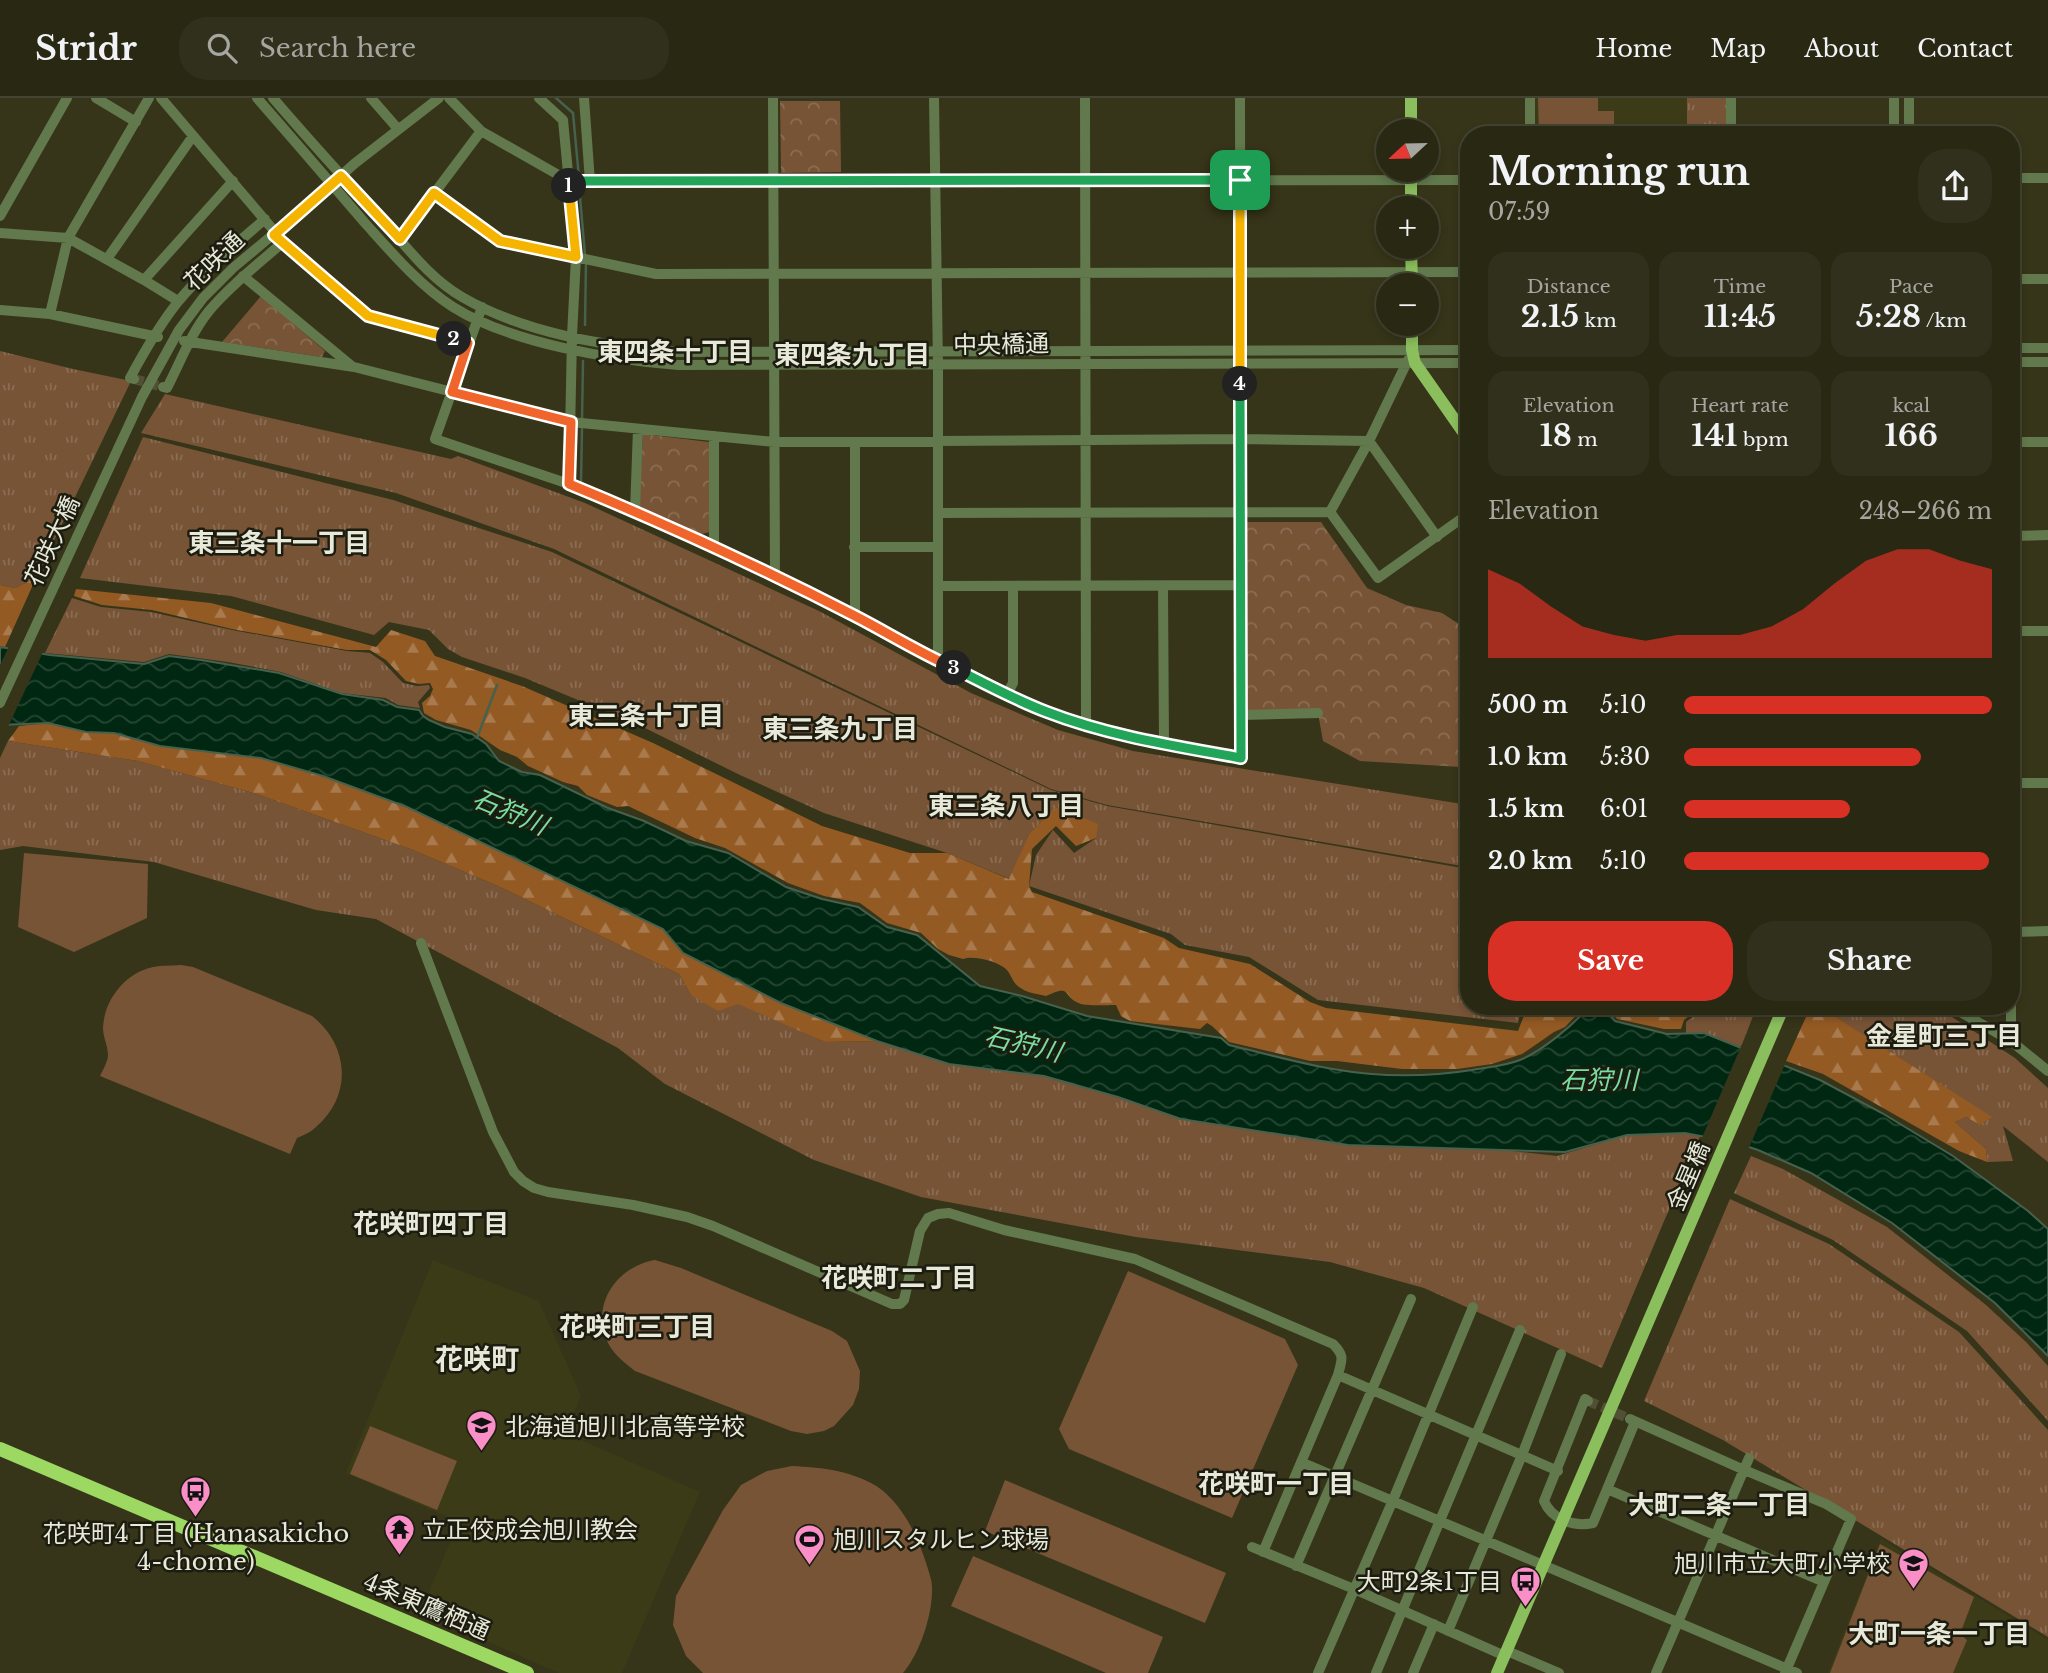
<!DOCTYPE html>
<meta charset="utf-8">
<style>
body{margin:0;font-family:"Libre Baskerville","Noto Sans JP",serif;background:#30301c;color:#f1f3f6;height:100vh;display:flex;flex-direction:column;font-size:26px;white-space:nowrap}
*{box-sizing:border-box;margin:0}
p{font-size:23px;color:#a5a6a0}
.icon{flex:none;width:38px;height:38px;fill:none;stroke:currentColor;stroke-width:2;stroke-linecap:round;stroke-linejoin:round}
.map{position:relative;flex:1;overflow:hidden}
.side{position:absolute;left:1460px;top:28px;width:560px;height:889px;display:flex;flex-direction:column;background:#282813;border-radius:28px;box-shadow:0 4px 10px #0003,0 0 0 2px #443}
.side>*{flex:none}
.needle{width:46px;rotate:248deg}
.fabs{position:absolute;left:1376px;top:21px;display:grid;gap:14px}
.fabs a{display:grid;place-items:center;width:63px;height:63px;border-radius:50%;background:#282813;box-shadow:0 4px 10px #0003,0 0 0 2px #443;font-size:35px}
.pin{position:absolute;display:grid;place-items:center;width:60px;height:60px;color:#fff;margin:-30px;border-radius:14px;box-shadow:0 4px 10px #0006}
.km{position:absolute;width:35px;height:35px;margin:-18px;border-radius:50%;background:#222;color:#fff;font-size:19px;line-height:35px;text-align:center}
.round{display:grid;place-items:center;flex:none;width:74px;height:74px;border-radius:28px;background:#30301c}
.headline{display:flex;align-items:center;justify-content:space-between;height:119px;padding:0 28px}
h1{font-size:38px;font-weight:700;line-height:52px}
.metrics{display:grid;grid-template-columns:repeat(3,1fr);gap:10px;height:119px;padding:7px 28px}
.metrics div{display:grid;align-content:center;border-radius:18px;background:#30301c;text-align:center}
.metrics b{font-size:30px;font-weight:700}
.metrics small{font-size:19px;font-weight:400}
.metrics p{font-size:19px}
.chart{height:196px;padding:14px 28px}
.chart p{display:flex;justify-content:space-between}
.chart svg{width:100%;height:126px;margin-top:7px;fill:#d93025;opacity:.7}
.action{display:flex;gap:14px;margin-top:auto;padding:14px 28px}
.action a{flex:1;height:80px;border-radius:28px;background:#d93025;color:#fff;font-size:28px;font-weight:700;line-height:80px;text-align:center}
.action a+a{background:#30301c;color:#f1f3f6}
ul{padding:0 28px;list-style:none;font-size:23px}
li{display:grid;grid-template-columns:112px 84px 1fr;align-items:center;height:52px}
li i{height:18px;border-radius:9px;background:#d93025}
header{display:flex;align-items:center;gap:42px;box-sizing:border-box;height:98px;padding:0 35px;background:#282813;border-bottom:2px solid #443}
header strong{font-size:33px}
nav{display:flex;gap:38px;margin-inline-start:auto;font-size:24px}
.search{width:490px;height:63px;background:#30301c;display:flex;align-items:center;gap:18px;box-sizing:border-box;padding:0 24px;border-radius:28px;color:#a5a6a0;font-size:26px}
.map>svg:first-child{display:block}
.built{fill:#3c3b17}
.grass{fill:url(#grass-tufts)}
.forest{fill:url(#forest-firs)}
.park{fill:url(#park-crowns)}
.pitch{fill:#785437}
.water{fill:url(#water-waves);stroke:#46614d;stroke-width:2}
.pier{fill:#363519}
.lines{fill:none;stroke-linecap:round;stroke-linejoin:round}
.stream{stroke:#46614d;stroke-width:2.5}
.minor-tunnel{stroke:#515036;stroke-width:10;stroke-dasharray:10 5;stroke-linecap:butt}
.minor{stroke:#61794c;stroke-width:10}
.major{stroke:#8bbe5d;stroke-width:12}
.highway{stroke:#9cd862;stroke-width:14}
.split-1-casing{stroke:#fff;stroke-width:14}
.split-2-casing{stroke:#fff;stroke-width:14}
.split-3-casing{stroke:#fff;stroke-width:14}
.split-4-casing{stroke:#fff;stroke-width:14}
.split-5-casing{stroke:#fff;stroke-width:14}
.split-1{stroke:#22a559;stroke-width:9}
.split-2{stroke:#f5b400;stroke-width:9}
.split-3{stroke:#f0652b;stroke-width:9}
.split-4{stroke:#22a559;stroke-width:9}
.split-5{stroke:#f5b400;stroke-width:9}
.labels{text-anchor:middle;dominant-baseline:central;stroke-width:5;stroke-linejoin:round;paint-order:stroke}
.street-label{font-size:24px;fill:#e9e9d9;stroke:#1c1c10}
.poi-label{font-size:24px;fill:#e9e9d9;stroke:#1c1c10;text-anchor:start}
.neighbourhood-label{font-size:26px;font-weight:bold;fill:#e9e9d9;stroke:#1c1c10}
.water-label{font-size:26px;font-style:italic;fill:#76dea0;stroke:#1c1c10}
.quarter-label{font-size:28px;font-weight:bold;fill:#e9e9d9;stroke:#1c1c10}
</style>
<header>
<strong>Stridr</strong>
<div class="search"><svg class="icon" aria-label="search" viewBox="0 0 24 24"><circle cx="10" cy="10" r="6"/><path d="M15 15l6 6"/></svg>Search here</div>
<nav><a>Home</a><a>Map</a><a>About</a><a>Contact</a></nav>
</header>
<div class="map">
<svg width="2048" height="1575" viewBox="0 0 2048 1575">
<defs>
<pattern id="grass-tufts" width="24" height="20" patternUnits="userSpaceOnUse" patternTransform="scale(1.75)"><rect width="24" height="20" fill="#785437"/><path d="M3 7l-1-3M5 7V3M7 7l1-3M15 17l-1-3M17 17v-4M19 17l1-3" fill="none" stroke="#8b6d53"/></pattern>
<pattern id="forest-firs" width="22" height="20" patternUnits="userSpaceOnUse" patternTransform="scale(1.75)"><rect width="22" height="20" fill="#945a24"/><path d="M5 1l3.5 6h-7zM16 11l3.5 6h-7z" fill="#a87a4e"/></pattern>
<pattern id="park-crowns" width="20" height="18" patternUnits="userSpaceOnUse" patternTransform="scale(1.75)"><rect width="20" height="18" fill="#785437"/><path d="M2 6a3 3 0 1 1 6 0M12 15a3 3 0 1 1 6 0" fill="none" stroke="#8b6d53"/></pattern>
<pattern id="water-waves" width="16" height="10" patternUnits="userSpaceOnUse" patternTransform="scale(1.75)"><rect width="16" height="10" fill="#002711"/><path d="M0 5q4-4 8 0t8 0" fill="none" stroke="#254633"/></pattern>
</defs>
<rect width="100%" height="100%" fill="#363519"/>
<!-- built -->
<path class="built" d="M1534,0H1687V37H1534Z
M433,1162L539,1203L581,1298L565,1335L700,1394L622,1575H559L420,1514L459,1424L346,1375Z
M1881,1441L2048,1542V1575H1828Z"/>
<!-- grass -->
<path class="grass" d="M1687,0H1731V37H1687Z
M0,253L73,271L131,283L36,480L15,490L0,487Z
M165,296L451,361L458,358L585,405L819,513L971,595L1058,632L1133,653L1468,707V769L1107,707L1051,691L554,451L396,395L141,335Z
M143,339L393,402L552,454L1051,692L1107,708L1468,771V908H1525L1521,911L1518,925L1318,902L1249,859L1185,847L1171,836L1029,788L1036,757L1053,732L1074,755L1096,740L1057,709L1029,736L1010,781L947,755L824,715L740,677L643,629L525,580L462,559L448,551L429,532L389,524L374,537L231,498L80,480Z
M72,500L101,509L151,514L232,532L347,553L370,555L383,564L403,585L417,588L429,587L430,590L418,604L420,610L398,607L386,600L341,595L281,574L228,564L169,556L144,564L45,555Z
M8,643L138,663L257,696L413,752L498,788L679,876L691,897L738,905L825,944L877,943L949,966L1044,978L1118,999L1181,1021L1348,1047L1503,1052L1557,1058L1627,1037L1685,1035L1700,1038L1602,1270L1424,1190L1330,1164L1136,1139L921,1099L814,1062L665,986L618,950L376,821L316,812L154,764L23,748L0,752V660Z
M1707,908H1757L1741,949L1704,935H1686V924Z
M1819,908H1935L2015,960L2048,990V1064L2003,1028L2013,1063L1987,1064L1986,1051L1955,1024L1966,1019L1980,1027L1991,1019Z
M1751,1058L1783,1071L1887,1129L1986,1207L2026,1244L2048,1268V1323L1967,1233L1833,1142L1734,1095Z
M1730,1101L1829,1146L1959,1234L2048,1332V1539L1723,1342L1644,1303Z"/>
<!-- forest -->
<path class="forest" d="M36,480L5,549L0,548V487L15,490Z
M76,491L211,505L376,549L391,532L425,543L435,558L522,588L653,645L822,728L910,755H947L1009,781L1029,736L1056,709L1098,726L1096,740L1076,748L1056,728L1032,751L1029,788L1032,794L1164,840L1179,850L1250,866L1310,904L1326,910L1518,933L1525,915L1532,908H1585L1565,929L1554,934L1522,956L1492,966L1457,971H1402L1337,963H1310L1229,944L1212,928L1207,925L1200,931L1130,923L1121,918L1116,907C1109,907 1086,908 1081,906C1061,899 1073,885 1046,898C1037,896 1027,895 1019,889C1013,885 1011,876 1006,871C997,863 974,857 963,861L949,857L938,851L921,835L887,825L860,805L824,798L788,785L725,750L695,740L628,708L617,709L587,697L578,688L563,684L528,668L517,659L500,652L471,632L436,622L424,615L422,605L430,598L433,591L430,585L419,586L406,583L386,562L370,552H347L232,531L152,512L102,507L74,498Z
M48,625L86,634L114,635L160,648L261,660L323,678L407,709L664,831L683,855L781,905L877,943L825,944L738,906L718,913L691,897L679,876L498,788L413,752L257,696L138,663L8,643L19,628Z
M1595,908H1701L1684,922L1681,931H1664L1617,921L1609,911Z
M1811,908H1819L1992,1019L1980,1027L1966,1019L1955,1024L1986,1051L1987,1064L1959,1053L1823,976L1786,963Z"/>
<!-- park -->
<path class="park" d="M780,3H840L841,74L781,75Z
M261,198L325,253L322,259L222,244Z
M643,336L709,344L710,434L698,437L639,408Z
M1242,424H1321L1367,490L1406,507L1442,515L1468,532V661L1461,669L1360,663L1323,643L1318,615L1242,617Z"/>
<!-- pitch -->
<path class="pitch" d="M1538,0H1598V13H1614V37H1539Z
M24,755L148,766L147,820L74,854L18,829Z
M181,867L193,869L312,918C349,947 353,997 316,1029C311,1034 304,1037 297,1040L290,1056L100,978C103,972 108,963 108,957C108,948 103,939 103,930C104,902 125,875 153,869C162,867 171,868 181,867Z
M655,1162L681,1170L832,1233L847,1243L860,1273L859,1291L853,1307L834,1328L824,1333L807,1336L791,1333L635,1273C625,1265 614,1257 608,1245C590,1207 616,1169 655,1162Z
M1128,1173L1285,1241L1298,1267L1232,1420L1069,1351L1059,1331Z
M370,1328L457,1363L437,1412L350,1376Z
M792,1368C822,1370 843,1371 871,1385C900,1400 918,1438 927,1468C929,1475 932,1482 932,1489C933,1516 920,1555 903,1575H703L686,1558L673,1527L676,1498L723,1412L741,1387L767,1373Z
M1005,1382L1226,1475L1205,1525L985,1433Z
M1880,1446L1974,1499L1960,1536L1967,1542L1953,1575H1830Z
M973,1458L1163,1539L1148,1575H1106L951,1508Z"/>
<!-- water -->
<path class="water" d="M0,549L50,557L144,566L169,558L201,562L279,575L342,596L383,602L397,609L419,612L423,618L429,622L445,629L472,636L486,646L499,663L522,674L540,677L608,710L644,723L686,743L728,755L786,789L822,801L858,809L887,829L917,837L980,888L1022,898L1087,918L1221,940L1229,947C1263,955 1298,965 1333,971C1378,979 1428,979 1472,972C1488,969 1505,968 1520,962C1542,953 1572,928 1588,910L1607,913L1615,923L1667,936L1704,935L1820,982L1882,1015L1953,1058L2028,1113L2048,1131V1258L1995,1205L1892,1125L1811,1075L1758,1052L1737,1045L1685,1035L1627,1037L1565,1054L1348,1047L1181,1021L1118,999L1044,978L949,966L877,943L781,905L683,855L663,831L407,709L323,678L261,660L160,648L114,635L86,634L48,625L0,627Z"/>
<!-- pier -->
<path class="pier" d="M10,546L44,552L7,631H0V567Z
M1742,946L1786,964L1748,1052L1701,1042Z"/>
<g class="lines">
<!-- stream -->
<path class="stream" d="M556,0L573,15L579,80
M579,87L585,157
M585,227L586,163
M582,323L583,263
M581,385L582,329
M477,640L497,587"/>
<!-- minor-tunnel -->
<path class="minor-tunnel" d="M134,281L163,289
M1588,1303L1630,1321"/>
<!-- minor -->
<path class="minor" d="M96,0L136,24
M161,0L276,135
M257,0C293,41 329,83 365,125C392,155 419,187 453,209C510,245 612,262 678,267L1468,265
M273,0C310,43 348,85 386,126C410,153 431,181 462,199C526,236 605,248 677,254L1468,252
M371,0L398,31
M449,0L481,33L569,83L1468,82
M539,0L563,22L576,159L572,238L569,386
M584,0L590,84
M773,0L775,479
M934,0L938,268V563
M1085,0L1086,627
M1530,0V37
M1894,0V37
M1909,0V37
M1731,37V0
M2011,80H2048
M434,95L500,143L656,176L1468,174
M0,118L67,0
M0,135L68,140L144,182L178,203
M274,137L368,217L468,245
M400,141L481,33
M107,161L193,38
M243,178L353,269
M2011,181H2048
M144,182L233,83
M482,209L435,341L569,386L635,413L714,449L855,518L938,563L1046,614L1086,627L1164,646L1241,660L1240,0
M0,212L50,216L158,239
M50,216L68,140L149,0
M184,243L354,269L571,324L774,344L1241,341L1369,343L1437,439
M2011,250H2048
M2011,264H2048
M134,281L130,280C144,254 159,228 177,205C202,174 234,148 265,121
M163,289L167,290C180,265 191,235 209,213C230,188 257,167 282,145
M855,344V518
M2011,344H2048
M635,413L638,331
M1330,414L1378,480L1468,416
M1330,414L1369,343L1408,262
M938,415L1330,414
M2011,438L2048,437
M714,449V338
M854,449H938
M938,488L1241,487
M1163,488L1164,646
M2011,533H2048
M1007,596L1013,585V488
M2011,599V726
M0,605L142,299L179,232L203,200L233,170L319,98L354,66L439,0
M1242,617L1318,615
M2011,685H2048
M2011,834L2048,833
M421,845L493,1034L514,1074L523,1083L534,1090L548,1094L633,1107L687,1119L713,1128L892,1206H900L904,1202L920,1133L928,1120L938,1116L949,1115L1004,1132L1135,1161L1333,1246C1345,1258 1342,1261 1338,1277L1263,1454
M2011,896V943
M1950,908L2011,943L2048,973
M1338,1277L1558,1373
M1588,1303L1585,1301L1544,1403C1552,1422 1574,1429 1593,1425L1635,1324
M1630,1321L1742,1371L1826,1406L1851,1421L1785,1575
M1301,1364L1797,1575
M1607,1391L1824,1484
M1252,1449L1354,1491L1505,1558
M1296,1468L1411,1201
M1448,1533L1522,1357L1561,1256
M1507,1553L1559,1575
M1318,1575L1393,1402L1473,1209
M1376,1575L1520,1232
M1413,1575L1434,1526
M1656,1575L1749,1360"/>
<!-- major -->
<path class="major" d="M1411,0V33
M1411,72V110
M1411,149L1412,187
M1412,226V252L1415,265L1468,341
M1497,1575L1784,908"/>
<!-- highway -->
<path class="highway" d="M0,1351L527,1575"/>
</g>
<g class="lines">
<defs>
<path id="split-1" d="M569,88V83L1240,82"/>
<path id="split-2" d="M454,241L368,218L274,137L341,78L400,141L434,95L500,143L576,159L569,88"/>
<path id="split-3" d="M454,241L468,245L452,294L571,324L569,386C666,426 762,470 855,518C888,535 920,555 954,570"/>
<path id="split-4" d="M954,570C984,585 1015,602 1047,614C1109,638 1176,648 1241,660L1240,286"/>
<path id="split-5" d="M1240,286V82"/>
</defs>
<!-- split-1 casing -->
<use href="#split-1" class="split-1-casing"/>
<!-- split-2 casing -->
<use href="#split-2" class="split-2-casing"/>
<!-- split-3 casing -->
<use href="#split-3" class="split-3-casing"/>
<!-- split-4 casing -->
<use href="#split-4" class="split-4-casing"/>
<!-- split-5 casing -->
<use href="#split-5" class="split-5-casing"/>
<!-- split-1 -->
<use href="#split-1" class="split-1"/>
<!-- split-2 -->
<use href="#split-2" class="split-2"/>
<!-- split-3 -->
<use href="#split-3" class="split-3"/>
<!-- split-4 -->
<use href="#split-4" class="split-4"/>
<!-- split-5 -->
<use href="#split-5" class="split-5"/>
</g>
<!-- icons -->
<defs>
<symbol id="school-pin" viewBox="-11 -11 22 30"><path d="M0 17L-7.5 6A9.5 9.5 0 1 1 7.5 6Z" fill="#fa8fc8" stroke="#1c1c10"/><path d="M0-5L7-2L0 1L-7-2ZM-4 1L0 2.5L4 1V4Q0 6-4 4Z" fill="#111"/></symbol>
<symbol id="bus-pin" viewBox="-11 -11 22 30"><path d="M0 17L-7.5 6A9.5 9.5 0 1 1 7.5 6Z" fill="#fa8fc8" stroke="#1c1c10"/><path d="M-5-6H5V4H4V6H2V4H-2V6H-4V4H-5ZM-3.5-4V0h7V-4ZM-3.5 1.2v1.5H-2V1.2ZM2 1.2v1.5H3.5V1.2Z" fill="#111"/></symbol>
<symbol id="temple-pin" viewBox="-11 -11 22 30"><path d="M0 17L-7.5 6A9.5 9.5 0 1 1 7.5 6Z" fill="#fa8fc8" stroke="#1c1c10"/><path d="M0-6L5-2H3V0L6.5 2.5H4V6H1.5V3h-3V6H-4V2.5H-6.5L-3 0V-2H-5Z" fill="#111"/></symbol>
<symbol id="stadium-pin" viewBox="-11 -11 22 30"><path d="M0 17L-7.5 6A9.5 9.5 0 1 1 7.5 6Z" fill="#fa8fc8" stroke="#1c1c10"/><path d="M0-5a6.5 5 0 1 0 0 10a6.5 5 0 1 0 0-10ZM-3.5-1.8h7v3.6h-7Z" fill="#111"/></symbol>
</defs>
<g fill-rule="evenodd">
<use href="#school-pin" x="464" y="1310" width="35" height="47"/>
<use href="#bus-pin" x="178" y="1376" width="35" height="47"/>
<use href="#temple-pin" x="382" y="1414" width="35" height="47"/>
<use href="#stadium-pin" x="792" y="1424" width="35" height="47"/>
<use href="#school-pin" x="1896" y="1448" width="35" height="47"/>
<use href="#bus-pin" x="1508" y="1466" width="35" height="47"/>
</g>
<g class="labels">
<!-- street labels -->
<g class="street-label">
<text transform="translate(214 163) rotate(-44)">花咲通</text>
<text transform="translate(1001 246) rotate(-1)">中央橋通</text>
<text transform="translate(52 443) rotate(-65)">花咲大橋</text>
<text transform="translate(1688 1078) rotate(-67)">金星橋</text>
<text transform="translate(427 1508) rotate(23)">4条東鷹栖通</text>
</g>
<!-- poi labels -->
<g class="poi-label">
<text x="505" y="1328">北海道旭川北高等学校</text>
<text x="422" y="1431">立正佼成会旭川教会</text>
<text x="196" y="1435" text-anchor="middle">花咲町4丁目 (Hanasakicho<tspan x="196" dy="28">4-chome)</tspan></text>
<text x="833" y="1441">旭川スタルヒン球場</text>
<text x="1890" y="1465" text-anchor="end">旭川市立大町小学校</text>
<text x="1502" y="1483" text-anchor="end">大町2条1丁目</text>
</g>
<!-- neighbourhood labels -->
<g class="neighbourhood-label">
<text x="675" y="254">東四条十丁目</text>
<text x="852" y="257">東四条九丁目</text>
<text x="279" y="445">東三条十一丁目</text>
<text x="646" y="618">東三条十丁目</text>
<text x="840" y="631">東三条九丁目</text>
<text x="1006" y="708">東三条八丁目</text>
<text x="1944" y="938">金星町三丁目</text>
<text x="431" y="1126">花咲町四丁目</text>
<text x="899" y="1180">花咲町二丁目</text>
<text x="637" y="1229">花咲町三丁目</text>
<text x="1276" y="1386">花咲町一丁目</text>
<text x="1719" y="1407">大町二条一丁目</text>
<text x="1939" y="1536">大町一条一丁目</text>
</g>
<!-- water labels -->
<g class="water-label">
<text transform="translate(510 714) rotate(23)">石狩川</text>
<text transform="translate(1023 946) rotate(13)">石狩川</text>
<text x="1599" y="982">石狩川</text>
</g>
<!-- quarter labels -->
<g class="quarter-label">
<text x="477" y="1261">花咲町</text>
</g>
</g>
</svg>
<div class="fabs">
<a><svg class="needle" viewBox="-14 -14 28 28"><path d="M0-13l5 13h-10z" fill="#e53935"/><path d="M0 13l5-13h-10z" fill="#a5a6a0"/></svg></a>
<a>+</a>
<a>−</a>
</div>
<div class="pin" style="left:1240px;top:82px;background:#1e9e55"><svg class="icon" aria-label="arrive" viewBox="0 0 24 24"><path d="M6 21V4h12l-3 4 3 4H6"/></svg></div>
<b class="km" style="left:569px;top:88px">1</b>
<b class="km" style="left:454px;top:241px">2</b>
<b class="km" style="left:954px;top:570px">3</b>
<b class="km" style="left:1240px;top:286px">4</b>
<section class="side">
<div class="headline"><div><h1>Morning run</h1><p>07:59</p></div><a class="round"><svg class="icon" aria-label="share" viewBox="0 0 24 24"><path d="M12 15V3M7 8l5-5 5 5M5 13v7h14v-7"/></svg></a></div>
<div class="metrics">
<div><p>Distance</p><b>2.15<small> km</small></b></div>
<div><p>Time</p><b>11:45</b></div>
<div><p>Pace</p><b>5:28<small> /km</small></b></div>
</div>
<div class="metrics">
<div><p>Elevation</p><b>18<small> m</small></b></div>
<div><p>Heart rate</p><b>141<small> bpm</small></b></div>
<div><p>kcal</p><b>166</b></div>
</div>
<div class="chart"><p><span>Elevation</span>248–266 m</p>
<svg viewBox="0 0 160 44" preserveAspectRatio="none"><path d="M0 44V13L10 18L20 26L30 33L40 36L50 38L60 36L70 36L80 36L90 33L100 27L110 18L120 10L130 6L140 6L150 10L160 13V44z"/></svg>
</div>
<ul>
<li><b>500 m</b>5:10<i style="width:100%"></i></li>
<li><b>1.0 km</b>5:30<i style="width:77%"></i></li>
<li><b>1.5 km</b>6:01<i style="width:54%"></i></li>
<li><b>2.0 km</b>5:10<i style="width:99%"></i></li>
</ul>
<div class="action"><a>Save</a><a>Share</a></div>
</section>
</div>
